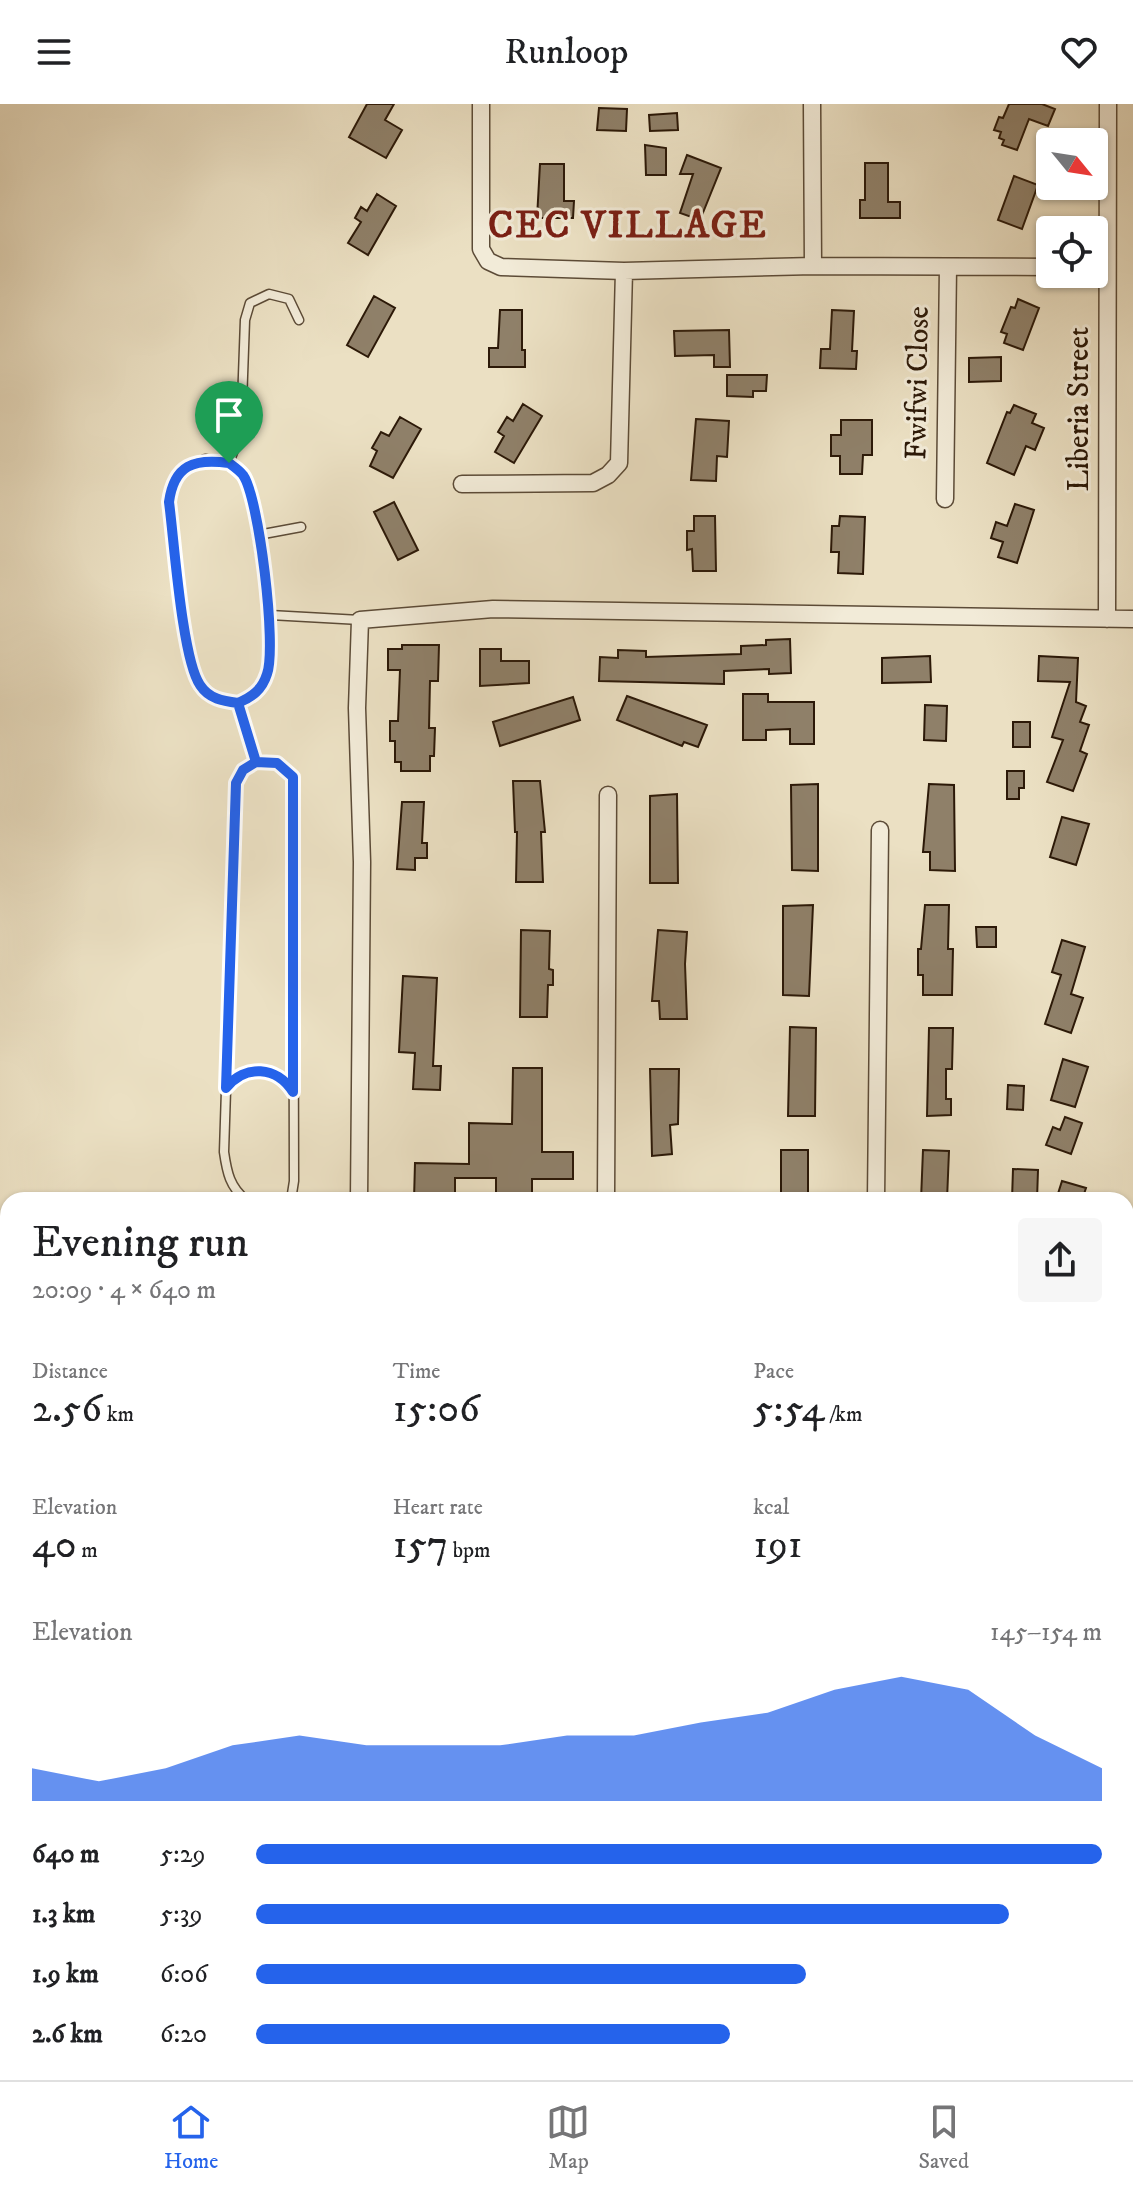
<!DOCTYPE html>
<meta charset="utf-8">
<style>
body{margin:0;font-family:"IM FELL DW Pica",serif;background:#f6f6f6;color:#202124;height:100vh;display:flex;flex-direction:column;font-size:30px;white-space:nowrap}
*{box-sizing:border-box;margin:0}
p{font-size:26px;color:#757577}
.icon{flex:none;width:44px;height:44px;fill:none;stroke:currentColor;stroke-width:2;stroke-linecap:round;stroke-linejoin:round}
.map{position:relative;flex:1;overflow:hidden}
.sheet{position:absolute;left:0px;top:1088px;width:1134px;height:888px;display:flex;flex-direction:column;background:#fff;border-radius:24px 24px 0 0;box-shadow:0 2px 6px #0004}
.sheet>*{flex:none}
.needle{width:52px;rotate:120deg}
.controls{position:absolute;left:1036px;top:24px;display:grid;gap:16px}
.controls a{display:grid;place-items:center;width:72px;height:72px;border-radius:8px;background:#fff;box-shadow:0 2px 6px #0004;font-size:40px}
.pin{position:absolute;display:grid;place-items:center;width:68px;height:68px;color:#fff;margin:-82px -34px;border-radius:50% 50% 50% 0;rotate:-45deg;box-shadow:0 0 8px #0007}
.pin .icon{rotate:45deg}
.round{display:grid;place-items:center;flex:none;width:84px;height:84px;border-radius:8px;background:#f6f6f6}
.head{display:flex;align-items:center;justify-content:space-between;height:136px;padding:0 32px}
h1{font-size:44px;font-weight:600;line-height:60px}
.stats{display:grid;grid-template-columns:repeat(3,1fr);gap:12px;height:136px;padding:8px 32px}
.stats div{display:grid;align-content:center}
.stats b{font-size:40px;font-weight:600}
.stats small{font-size:22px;font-weight:400}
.stats p{font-size:22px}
.chart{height:224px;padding:16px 32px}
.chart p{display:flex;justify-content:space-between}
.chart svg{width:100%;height:144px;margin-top:8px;fill:#2563eb;opacity:.7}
ul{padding:0 32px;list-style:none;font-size:26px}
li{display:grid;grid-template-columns:128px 96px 1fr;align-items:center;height:60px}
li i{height:20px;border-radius:10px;background:#2563eb}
header{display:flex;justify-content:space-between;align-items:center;height:104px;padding:0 32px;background:#fff;font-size:36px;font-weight:600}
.tabs{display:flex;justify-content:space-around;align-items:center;height:112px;border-top:2px solid #e0e0e0;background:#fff;font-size:22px;color:#757577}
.tabs a{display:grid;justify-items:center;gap:4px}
.tabs .current{color:#2563eb}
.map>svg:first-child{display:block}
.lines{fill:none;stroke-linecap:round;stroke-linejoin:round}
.stream{stroke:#786852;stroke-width:5}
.building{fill:#8f8069;stroke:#2c1908;stroke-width:2}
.lane-casing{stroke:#5c4b37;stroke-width:11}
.street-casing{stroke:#5c4b37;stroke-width:19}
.lane{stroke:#f2ebd8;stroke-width:8}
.street{stroke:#f2ebd8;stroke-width:16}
.route-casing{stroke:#fff;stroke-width:16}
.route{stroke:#2563eb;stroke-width:10}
.labels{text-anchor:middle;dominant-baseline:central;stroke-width:6;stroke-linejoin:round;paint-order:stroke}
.street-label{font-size:30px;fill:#2c1908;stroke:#f2ebd8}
.district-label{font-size:38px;font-weight:bold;letter-spacing:2px;fill:#7a1f14;stroke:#f2ebd8}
</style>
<header><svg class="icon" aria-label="menu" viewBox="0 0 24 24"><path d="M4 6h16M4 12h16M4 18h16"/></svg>Runloop<svg class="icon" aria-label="heart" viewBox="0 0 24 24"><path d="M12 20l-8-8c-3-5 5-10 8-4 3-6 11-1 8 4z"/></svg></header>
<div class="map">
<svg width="1133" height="1976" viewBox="0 0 1133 1976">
<rect width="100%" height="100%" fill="#ebe0c3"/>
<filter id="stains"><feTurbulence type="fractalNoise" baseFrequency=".0025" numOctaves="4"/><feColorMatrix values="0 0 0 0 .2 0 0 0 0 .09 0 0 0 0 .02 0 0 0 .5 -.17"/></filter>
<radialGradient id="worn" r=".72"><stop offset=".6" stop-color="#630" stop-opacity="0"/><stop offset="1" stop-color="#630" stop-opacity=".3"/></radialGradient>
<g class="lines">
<!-- stream -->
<path class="stream" d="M1126,1837L1133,1835
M919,1976L940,1968"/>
</g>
<!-- building -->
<path class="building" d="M367,0H394L385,16L402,26L386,54L349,33Z
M1009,0H1042L1055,5L1048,22L1029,15L1017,46L1002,41L1004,36L999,34L1001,28L994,26L999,13L1003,14Z
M599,4L627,5L626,27L597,26Z
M677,9L678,26L650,27L649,11Z
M645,41L666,44V71H646Z
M687,51L721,64L700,116L680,109L693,70H680Z
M865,59H888V98H900V114H860V96H865Z
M540,60H564V97H574L573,114H537Z
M1014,72L1038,81L1022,125L998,116Z
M377,90L396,102L368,151L348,139L361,118L355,114L361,103L367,107Z
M374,192L395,204L368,253L347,241Z
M1018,195L1039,204L1023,246L1004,239L1007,230L1001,228L1011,203L1015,204Z
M500,206H522V246H525V263H489V244H498Z
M832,206L854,207L852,247H857L856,265L820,264L821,245H830Z
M729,226L730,263H714V251L675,252L674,227Z
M1001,253V277L969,278V254Z
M727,271H767L766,287H753V293L727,292Z
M523,300L542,312L514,359L495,348L504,332L498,328L507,313L513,317Z
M1014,301L1036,310L1032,319L1044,324L1035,346L1026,342L1014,371L987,359L1007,308L1010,309Z
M400,313L421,325L393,374L370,362L377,347L372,344L381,328L389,332Z
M696,315L729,317L727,353L717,352L716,377L691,376Z
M841,316H872V351H863L862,370H840V352H831V331H841Z
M394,398L418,446L398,456L374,408Z
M1015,400L1034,406L1017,459L998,453L1003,438L991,434L996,418L1007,422Z
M694,412H715L716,467H693L692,445L687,446V427H694Z
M840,412L865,413L863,470L838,469L839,448H831L832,422H839Z
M790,535L791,569L769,570V565L724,567V580L599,577L600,553L618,554V546L646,547V553L741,550V542L766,541V536Z
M402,541H439L438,577H430L429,624H435L434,652H430V667H401V658H395V637H390V617H398L400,566H388V545H402Z
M480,545H501V557H529V579L480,582Z
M930,552L931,578L882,579V554Z
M1039,552L1078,554L1076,598L1086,602L1080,618L1089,621L1080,647L1087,650L1073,687L1047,678L1063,636L1052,633L1070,578L1038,577Z
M743,590H768V598H814V640H790V625L766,626V636H743Z
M627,592L707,621L698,643L684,638L682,642L617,616Z
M573,593L580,616L500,642L493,618Z
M925,601L947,602L946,637L924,636Z
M1013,618H1030V643H1013Z
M1007,667H1024V684H1019V695H1007Z
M513,677H540L545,728H541L543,778H516L517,728H515Z
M818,680V767L792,766L791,681Z
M929,680L954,681L955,767L930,766V748H923Z
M677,690L678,779H650V692Z
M402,698H424L422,739H427V754H415V766L397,765Z
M1062,713L1089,720L1076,761L1050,753Z
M813,801L809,892L783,891V802Z
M925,801H949L948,845H953L952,891H923V871H918V845H921Z
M976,823H996V843H977Z
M521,826L550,827L549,865L553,866V881H548L547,913H520Z
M658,826L687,828L685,860L687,915H660L659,897H652Z
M1062,836L1085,843L1071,890L1083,894L1071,929L1045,920L1061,871L1052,868Z
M403,872L437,874L433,962H441L440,986L413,985L415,949L399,948Z
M790,923L816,924L815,1012H788Z
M929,924H953L952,965H946V995H951V1011L927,1012Z
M1063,955L1088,963L1075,1003L1051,996Z
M513,964H542V1048H573V1075H532V1096H496V1074H455V1096H414L415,1059L469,1060V1019L512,1020Z
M650,965H679L678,1020L670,1021L672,1050L652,1052Z
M1008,981L1024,982L1023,1006L1007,1005Z
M1065,1013L1082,1019L1071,1050L1046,1041L1053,1023L1060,1026Z
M781,1046H808V1096H781Z
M923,1046L949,1047L947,1096H921Z
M1013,1065L1038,1066L1037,1096H1012Z
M1062,1077L1086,1084L1082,1096H1056Z"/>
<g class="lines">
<defs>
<path id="lane" d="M205,355L229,359L244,372L253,403L270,511L268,570L255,591L238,599L219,597L200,582L189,552L169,398C173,371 180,366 205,355Z
M229,359L241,327L245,216L250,199L269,190L289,195L299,216
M258,431L301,423
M270,511L360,516
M238,599L256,658
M227,983C245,961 276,962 292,986
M246,1096C230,1083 227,1069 224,1048L236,679L243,666L263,657L283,662L293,673L294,1077L291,1096
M653,1976L655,1968"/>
<path id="street" d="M481,0V145L488,157L501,163L624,167L813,162L1050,163
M812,0L813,162
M462,380L593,379L608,371L619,359L624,167
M945,395L948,163
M1107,515L1108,0
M359,1096L362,758L357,604L360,516L493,505L1133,515
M606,1096L608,691
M876,1096L880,726
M0,1330H8
M1126,1337H1133
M1126,1538L1133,1532
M1126,1663L1133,1658
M0,1847L8,1849
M37,1976L39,1968
M128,1976L133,1968"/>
</defs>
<!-- lane casing -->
<use href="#lane" class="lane-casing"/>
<!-- street casing -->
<use href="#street" class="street-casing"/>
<!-- lane -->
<use href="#lane" class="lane"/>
<!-- street -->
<use href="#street" class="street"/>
</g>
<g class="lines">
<defs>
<path id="route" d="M229,359C233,362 239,366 243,371C259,393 277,543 267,570C262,586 252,593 238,599L256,658L277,659L293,673V988C277,962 245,960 226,984L236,679L243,666L256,658L238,599C223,597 209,595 200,581C182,555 174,435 169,398C174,361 194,354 229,359"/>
</defs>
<!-- route casing -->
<use href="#route" class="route-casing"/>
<!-- route -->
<use href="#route" class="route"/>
</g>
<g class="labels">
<!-- street labels -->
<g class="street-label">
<text transform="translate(918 279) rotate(-89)">Fwifwi Close</text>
<text transform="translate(1079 305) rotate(-90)">Liberia Street</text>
</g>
<!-- district labels -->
<g class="district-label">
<text x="628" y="122">CEC VILLAGE</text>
</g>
</g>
<rect width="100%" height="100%" filter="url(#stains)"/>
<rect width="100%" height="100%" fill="url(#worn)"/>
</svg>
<div class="controls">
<a><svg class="needle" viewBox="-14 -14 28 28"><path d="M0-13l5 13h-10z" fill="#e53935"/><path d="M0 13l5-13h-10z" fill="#757577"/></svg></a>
<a><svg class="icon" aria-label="locate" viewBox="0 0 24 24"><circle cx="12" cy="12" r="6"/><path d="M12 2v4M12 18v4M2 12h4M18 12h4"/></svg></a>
</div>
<div class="pin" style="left:229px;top:359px;background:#1e9e55"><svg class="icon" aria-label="arrive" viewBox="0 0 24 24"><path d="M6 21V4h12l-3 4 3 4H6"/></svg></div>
<section class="sheet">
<div class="head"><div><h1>Evening run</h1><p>20:09 · 4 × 640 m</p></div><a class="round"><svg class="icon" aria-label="share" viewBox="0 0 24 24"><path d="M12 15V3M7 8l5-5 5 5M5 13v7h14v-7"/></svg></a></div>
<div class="stats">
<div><p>Distance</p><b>2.56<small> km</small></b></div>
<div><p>Time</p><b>15:06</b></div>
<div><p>Pace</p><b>5:54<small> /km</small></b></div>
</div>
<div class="stats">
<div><p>Elevation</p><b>40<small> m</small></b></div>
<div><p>Heart rate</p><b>157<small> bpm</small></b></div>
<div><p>kcal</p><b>191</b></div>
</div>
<div class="chart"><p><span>Elevation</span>145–154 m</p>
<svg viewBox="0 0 160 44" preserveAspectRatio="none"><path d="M0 44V34L10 38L20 34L30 27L40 24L50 27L60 27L70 27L80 24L90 24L100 20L110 17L120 10L130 6L140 10L150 24L160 34V44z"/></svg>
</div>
<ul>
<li><b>640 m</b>5:29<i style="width:100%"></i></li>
<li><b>1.3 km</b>5:39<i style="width:89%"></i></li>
<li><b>1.9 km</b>6:06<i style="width:65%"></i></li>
<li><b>2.6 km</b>6:20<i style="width:56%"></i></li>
</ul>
</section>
</div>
<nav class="tabs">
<a class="current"><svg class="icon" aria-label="home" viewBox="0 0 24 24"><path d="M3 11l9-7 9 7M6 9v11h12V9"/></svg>Home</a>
<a><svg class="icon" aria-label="map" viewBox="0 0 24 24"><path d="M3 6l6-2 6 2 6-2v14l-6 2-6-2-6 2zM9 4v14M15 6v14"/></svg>Map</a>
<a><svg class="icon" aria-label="saved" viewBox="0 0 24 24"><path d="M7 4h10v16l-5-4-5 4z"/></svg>Saved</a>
</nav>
